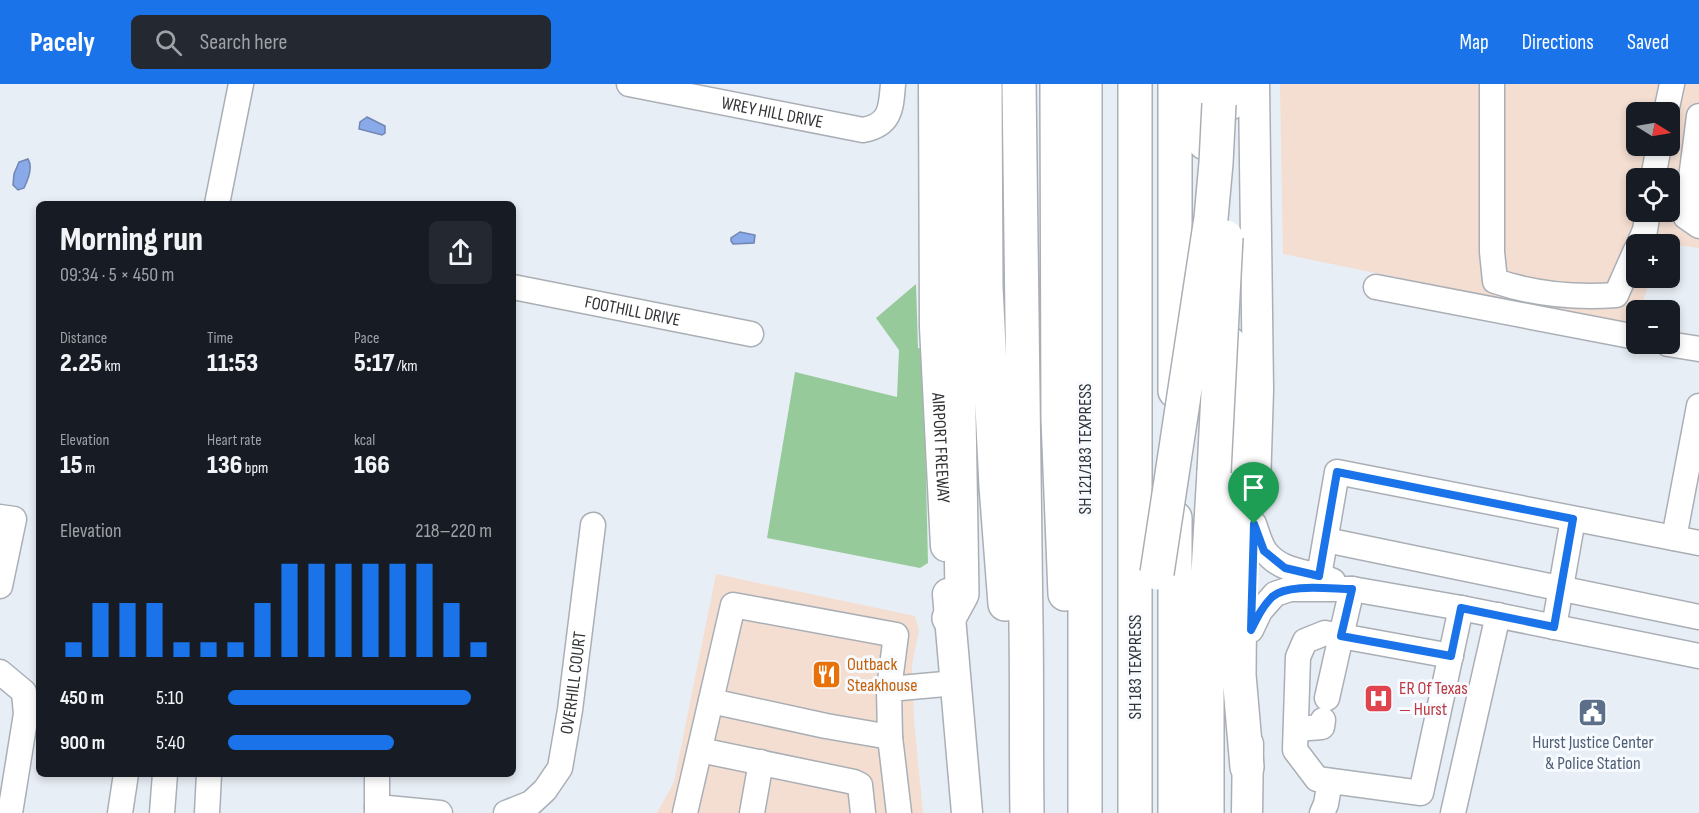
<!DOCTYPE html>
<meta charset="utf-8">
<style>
body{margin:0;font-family:"Sofia Sans Condensed",sans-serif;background:#242831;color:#f1f3f6;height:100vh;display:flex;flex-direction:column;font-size:22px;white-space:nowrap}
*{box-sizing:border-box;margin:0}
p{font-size:20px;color:#9ea1a6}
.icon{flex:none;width:33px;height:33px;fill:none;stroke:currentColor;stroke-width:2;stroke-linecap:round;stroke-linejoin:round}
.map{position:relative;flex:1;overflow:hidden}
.details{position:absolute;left:36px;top:117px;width:480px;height:576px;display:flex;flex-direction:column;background:#171b24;border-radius:9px;box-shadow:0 3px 9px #0003}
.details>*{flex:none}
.needle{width:39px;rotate:101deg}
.buttons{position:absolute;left:1626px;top:18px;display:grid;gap:12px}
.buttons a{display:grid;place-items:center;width:54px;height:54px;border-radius:9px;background:#171b24;box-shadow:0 3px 9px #0003;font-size:30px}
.pin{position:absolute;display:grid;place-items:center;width:51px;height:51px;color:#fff;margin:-62px -26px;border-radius:50% 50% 50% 0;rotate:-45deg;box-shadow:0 0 6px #0007}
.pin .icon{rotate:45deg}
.round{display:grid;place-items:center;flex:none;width:63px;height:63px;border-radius:9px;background:#242831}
.headline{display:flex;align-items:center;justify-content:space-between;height:102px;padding:0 24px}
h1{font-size:33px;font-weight:800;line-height:45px}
.figures{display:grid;grid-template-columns:repeat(3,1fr);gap:9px;height:102px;padding:6px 24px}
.figures div{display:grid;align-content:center}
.figures b{font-size:26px;font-weight:800}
.figures small{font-size:16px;font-weight:400}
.figures p{font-size:16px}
.chart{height:168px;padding:12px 24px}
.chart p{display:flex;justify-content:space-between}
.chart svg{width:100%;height:108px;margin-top:6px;stroke:#1a73e8;stroke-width:6}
ul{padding:0 24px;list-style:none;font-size:20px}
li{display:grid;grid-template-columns:96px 72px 1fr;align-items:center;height:45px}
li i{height:15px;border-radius:8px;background:#1a73e8}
header{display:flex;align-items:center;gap:36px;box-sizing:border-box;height:84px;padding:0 30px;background:#1a73e8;color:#fff}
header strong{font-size:28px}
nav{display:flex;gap:33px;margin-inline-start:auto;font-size:21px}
.search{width:420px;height:54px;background:#242831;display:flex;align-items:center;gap:15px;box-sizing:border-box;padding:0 21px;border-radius:9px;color:#9ea1a6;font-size:22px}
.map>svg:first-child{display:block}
.commercial{fill:#f4ded1;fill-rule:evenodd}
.green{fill:#97ca9b}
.water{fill:#8aa9e8;stroke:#6f85b2;stroke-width:1.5}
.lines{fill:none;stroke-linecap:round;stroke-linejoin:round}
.minor-casing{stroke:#aaafb6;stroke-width:27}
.major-casing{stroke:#aaafb6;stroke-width:33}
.highway-casing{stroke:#aaafb6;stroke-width:36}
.minor{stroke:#fff;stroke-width:24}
.major{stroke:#fff;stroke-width:30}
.highway{stroke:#fff;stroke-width:33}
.highway-bridge-casing{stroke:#aaafb6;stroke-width:36;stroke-linecap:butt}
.highway-bridge{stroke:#fff;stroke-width:33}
.route-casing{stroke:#fff;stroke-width:12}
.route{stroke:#1a73e8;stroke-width:8}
.labels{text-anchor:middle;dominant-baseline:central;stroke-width:6;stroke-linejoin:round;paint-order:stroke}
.street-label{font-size:18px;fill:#303235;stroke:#f7fbff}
.food-label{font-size:18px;fill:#c56008;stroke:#f7fbff;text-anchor:start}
.health-label{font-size:18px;fill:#be3a42;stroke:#f7fbff;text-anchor:start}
.service-label{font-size:18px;fill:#4e5e75;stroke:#f7fbff}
</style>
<header>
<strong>Pacely</strong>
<div class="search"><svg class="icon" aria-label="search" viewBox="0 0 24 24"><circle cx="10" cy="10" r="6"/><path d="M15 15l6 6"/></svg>Search here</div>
<nav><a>Map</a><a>Directions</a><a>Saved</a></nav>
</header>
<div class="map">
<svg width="1699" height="729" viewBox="0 0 1699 729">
<rect width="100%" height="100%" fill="#e8eef5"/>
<!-- commercial -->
<path class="commercial" d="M1280,0H1699V164L1662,159V160H1636V194H1651L1640,226H1636L1635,242L1283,170ZM1636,28H1670V62H1636ZM1636,94H1670V128H1636Z
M716,490L915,532L919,546L912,581L914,636L923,729H657L674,698Z"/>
<!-- green -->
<path class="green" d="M916,200L918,264L923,265L928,479L920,484L767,454L795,288L897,313L899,266L876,234Z"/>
<!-- water -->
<path class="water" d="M367,33L385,42V49L382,51L359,45L360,38Z
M28,75C33,83 28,96 24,104L18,106L13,101L14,90L19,78Z
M740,148L755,151L754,159L733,160L731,157V154Z"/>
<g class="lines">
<defs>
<g id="minor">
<path id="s1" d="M629,0L863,46C891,41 891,24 893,0"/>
<path d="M1492,0V168L1495,197C1534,210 1575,214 1616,211L1636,166"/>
<path d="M1666,28L1672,0"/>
<path d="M1699,32L1686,133L1699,142"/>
<path d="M1653,94L1659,62"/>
<path d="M217,120L241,0"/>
<path d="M1639,160L1645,146L1648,128"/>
<path id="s2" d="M513,203L751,250"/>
<path d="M1376,203L1636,253"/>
<path d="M1668,260L1699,265"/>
<path d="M0,433L14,435L0,502"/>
<path d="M1254,440C1257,448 1260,460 1265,467C1281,489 1310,487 1333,497"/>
<path d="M1674,454L1699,322"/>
<path d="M1326,456L1699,533"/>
<path d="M1319,492L1337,388L1699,459"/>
<path d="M1352,505L1341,552L1325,549L1305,557L1298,573L1295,666L1317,695L1421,709L1461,524"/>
<path d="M1554,543L1573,435"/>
<path d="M1251,546L1260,527L1275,510L1290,505H1352L1461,524L1699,572"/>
<path d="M0,588L24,608L26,630L10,729"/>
<path d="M1327,614L1341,552L1451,572"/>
<path d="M711,617L826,642L890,653"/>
<path d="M1296,645L1322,643L1323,636"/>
<path d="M700,666L854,698L860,701L863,729"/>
<path d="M377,723L440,729"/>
<path d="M120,729L126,690"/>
<path d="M162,729L165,690"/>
<path d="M207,729L209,690"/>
<path d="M377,729V690"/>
<path id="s3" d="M506,729L531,719L545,706L560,684L570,626L593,441"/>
<path d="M685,729L733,521L896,551L889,605"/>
<path d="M752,729L761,678"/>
<path d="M899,729L890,653L889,605L956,599"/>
<path d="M1322,729L1326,720L1330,697"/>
<path d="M1453,729L1498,531"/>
</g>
<g id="major">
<path id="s4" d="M934,0L935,243L946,462"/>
<path d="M1254,0L1258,306L1255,402"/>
<path d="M948,510L967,729"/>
<path d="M1247,729L1248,660"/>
</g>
<path id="highway" d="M985,0L986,203L996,402L1005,520
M1019,0C1021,181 1024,362 1026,543C1027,605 1026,667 1027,729
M1057,0L1058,335L1065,510
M1203,0L1205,59
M1228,0L1230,19
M1229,259L1235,298L1241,376L1239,591L1247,683
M1175,307V0
M1175,434V729
M949,534L962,510L956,150L960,0
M1085,729V0
M1135,729V0
M1207,729V505L1214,388"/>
</defs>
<!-- minor casing -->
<use href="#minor" class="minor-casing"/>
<!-- major casing -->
<use href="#major" class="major-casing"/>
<!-- highway casing -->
<use href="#highway" class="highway-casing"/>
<!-- minor -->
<use href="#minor" class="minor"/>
<!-- major -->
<use href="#major" class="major"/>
<!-- highway -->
<use href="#highway" class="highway"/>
<defs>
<path id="highway-bridge" d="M1214,388L1226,153
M1157,489L1211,134L1216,79L1219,20"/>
</defs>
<!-- highway-bridge casing -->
<use href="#highway-bridge" class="highway-bridge-casing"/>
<!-- highway-bridge -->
<use href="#highway-bridge" class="highway-bridge"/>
</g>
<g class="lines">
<defs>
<path id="route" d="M1337,388L1573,435L1554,543L1461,524L1451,572L1341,552L1352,505C1331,505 1287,499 1272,513C1262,523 1257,534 1251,546L1254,440L1264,467L1285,484L1319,492Z"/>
</defs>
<!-- route casing -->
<use href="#route" class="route-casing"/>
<!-- route -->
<use href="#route" class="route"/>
</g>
<!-- icons -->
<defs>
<symbol id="restaurant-square" viewBox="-11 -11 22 22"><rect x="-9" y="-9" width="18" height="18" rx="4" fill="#e8710a" stroke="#f7fbff"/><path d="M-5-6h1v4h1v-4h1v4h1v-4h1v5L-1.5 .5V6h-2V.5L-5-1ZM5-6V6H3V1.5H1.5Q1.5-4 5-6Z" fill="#fff"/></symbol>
<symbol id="hospital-square" viewBox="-11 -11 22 22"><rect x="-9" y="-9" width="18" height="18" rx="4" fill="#e0444e" stroke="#f7fbff"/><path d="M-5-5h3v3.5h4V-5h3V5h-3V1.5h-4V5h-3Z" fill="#fff"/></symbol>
<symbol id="civic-square" viewBox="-11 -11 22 22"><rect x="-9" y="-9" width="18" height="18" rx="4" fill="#5c6f8a" stroke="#f7fbff"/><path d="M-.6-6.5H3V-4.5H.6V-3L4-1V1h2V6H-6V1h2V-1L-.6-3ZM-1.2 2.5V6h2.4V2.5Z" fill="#fff"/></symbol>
</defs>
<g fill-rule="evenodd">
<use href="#restaurant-square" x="810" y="574" width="33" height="33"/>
<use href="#hospital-square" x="1362" y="598" width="33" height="33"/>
<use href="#civic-square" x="1576" y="612" width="33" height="33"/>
</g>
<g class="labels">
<!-- street labels -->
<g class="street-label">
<text stroke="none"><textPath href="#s1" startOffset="146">WREY HILL DRIVE</textPath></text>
<text stroke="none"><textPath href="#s2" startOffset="122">FOOTHILL DRIVE</textPath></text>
<text stroke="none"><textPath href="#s4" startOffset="364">AIRPORT FREEWAY</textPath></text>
<text transform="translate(1085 365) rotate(-90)">SH 121/183 TEXPRESS</text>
<text transform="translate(1135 583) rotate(-90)">SH 183 TEXPRESS</text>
<text stroke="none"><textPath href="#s3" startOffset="159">OVERHILL COURT</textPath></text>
</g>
<!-- food labels -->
<g class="food-label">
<text x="847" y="580">Outback<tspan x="847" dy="21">Steakhouse</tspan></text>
</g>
<!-- health labels -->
<g class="health-label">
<text x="1399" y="604">ER Of Texas<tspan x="1399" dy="21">— Hurst</tspan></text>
</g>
<!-- service labels -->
<g class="service-label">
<text x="1593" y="658">Hurst Justice Center<tspan x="1593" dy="21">&amp; Police Station</tspan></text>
</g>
</g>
</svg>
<div class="buttons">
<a><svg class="needle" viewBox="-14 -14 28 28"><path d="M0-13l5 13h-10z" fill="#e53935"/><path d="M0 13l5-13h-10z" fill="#9ea1a6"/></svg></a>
<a><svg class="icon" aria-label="locate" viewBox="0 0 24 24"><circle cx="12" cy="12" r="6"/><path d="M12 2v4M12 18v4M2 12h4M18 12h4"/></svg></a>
<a>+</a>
<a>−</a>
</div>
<div class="pin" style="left:1254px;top:440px;background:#1e9e55"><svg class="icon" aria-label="arrive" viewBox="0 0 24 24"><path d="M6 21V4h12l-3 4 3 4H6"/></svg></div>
<section class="details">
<div class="headline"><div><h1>Morning run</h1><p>09:34 · 5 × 450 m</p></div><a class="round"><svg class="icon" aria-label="share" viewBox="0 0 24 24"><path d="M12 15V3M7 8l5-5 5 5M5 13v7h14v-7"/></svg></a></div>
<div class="figures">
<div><p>Distance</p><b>2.25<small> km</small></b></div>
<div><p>Time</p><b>11:53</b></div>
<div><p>Pace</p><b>5:17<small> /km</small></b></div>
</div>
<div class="figures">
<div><p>Elevation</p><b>15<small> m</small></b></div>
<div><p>Heart rate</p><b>136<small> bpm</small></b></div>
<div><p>kcal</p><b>166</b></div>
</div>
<div class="chart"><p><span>Elevation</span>218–220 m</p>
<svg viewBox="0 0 160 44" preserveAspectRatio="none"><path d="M5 44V38M15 44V22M25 44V22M35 44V22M45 44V38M55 44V38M65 44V38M75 44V22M85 44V6M95 44V6M105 44V6M115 44V6M125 44V6M135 44V6M145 44V22M155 44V38"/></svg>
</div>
<ul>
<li><b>450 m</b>5:10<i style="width:92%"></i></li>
<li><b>900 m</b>5:40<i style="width:63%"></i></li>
</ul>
</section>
</div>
